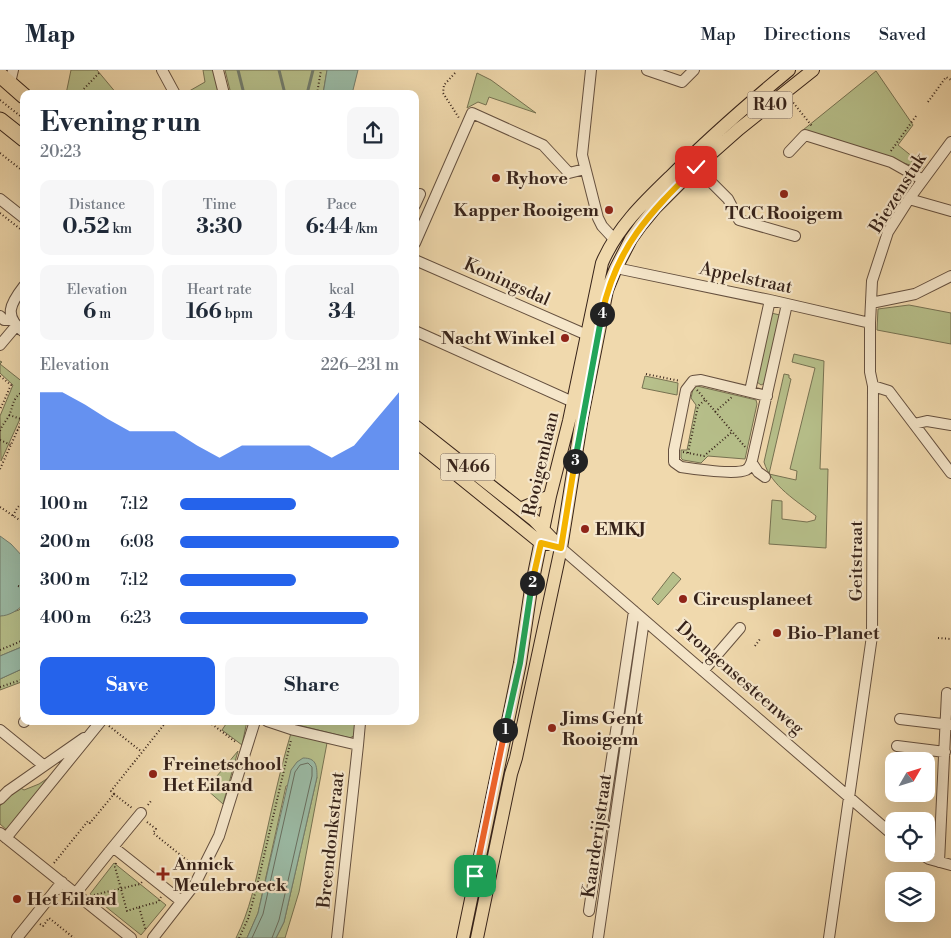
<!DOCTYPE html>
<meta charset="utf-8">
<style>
body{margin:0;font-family:"Libre Bodoni",serif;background:#f6f6f7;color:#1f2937;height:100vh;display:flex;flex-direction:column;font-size:19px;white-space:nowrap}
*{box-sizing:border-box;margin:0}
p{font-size:16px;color:#747a83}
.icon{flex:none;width:28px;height:28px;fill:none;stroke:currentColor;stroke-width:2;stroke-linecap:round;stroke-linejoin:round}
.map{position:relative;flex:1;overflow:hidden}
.drawer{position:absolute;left:20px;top:20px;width:399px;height:635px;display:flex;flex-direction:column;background:#fff;border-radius:10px;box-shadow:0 5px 20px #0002}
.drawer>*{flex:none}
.needle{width:32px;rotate:51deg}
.fabs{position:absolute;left:885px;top:682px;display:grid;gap:10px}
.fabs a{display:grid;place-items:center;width:50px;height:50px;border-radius:10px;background:#fff;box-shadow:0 5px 20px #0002;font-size:25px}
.pin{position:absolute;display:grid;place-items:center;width:42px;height:42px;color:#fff;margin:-21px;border-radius:10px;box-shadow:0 2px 8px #0006}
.km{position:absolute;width:25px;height:25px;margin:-12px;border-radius:50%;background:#222;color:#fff;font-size:14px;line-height:25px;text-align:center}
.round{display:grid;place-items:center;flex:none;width:52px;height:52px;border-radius:10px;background:#f6f6f7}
.headline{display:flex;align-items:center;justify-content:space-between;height:85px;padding:0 20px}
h1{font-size:28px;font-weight:800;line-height:38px}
.stats{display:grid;grid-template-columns:repeat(3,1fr);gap:8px;height:85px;padding:5px 20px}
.stats div{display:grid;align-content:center;border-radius:10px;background:#f6f6f7;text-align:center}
.stats b{font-size:21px;font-weight:800}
.stats small{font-size:14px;font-weight:400}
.stats p{font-size:14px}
.chart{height:140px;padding:10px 20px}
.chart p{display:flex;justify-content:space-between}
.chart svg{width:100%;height:90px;margin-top:5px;fill:#2563eb;opacity:.7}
.primary-button{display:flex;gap:10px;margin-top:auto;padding:10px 20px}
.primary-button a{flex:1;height:58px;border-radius:10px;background:#2563eb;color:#fff;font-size:20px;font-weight:800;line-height:58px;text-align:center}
.primary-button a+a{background:#f6f6f7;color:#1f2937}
ul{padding:0 20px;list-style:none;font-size:16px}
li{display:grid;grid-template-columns:80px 60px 1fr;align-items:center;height:38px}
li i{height:12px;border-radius:6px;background:#2563eb}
header{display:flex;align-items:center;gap:30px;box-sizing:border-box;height:70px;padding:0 25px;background:#fff;border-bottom:1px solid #e0e1e3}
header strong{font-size:24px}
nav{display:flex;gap:28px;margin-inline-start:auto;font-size:18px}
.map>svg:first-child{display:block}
.green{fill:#b7c08b;stroke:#777252}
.water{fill:#9bbba6;stroke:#737e6e}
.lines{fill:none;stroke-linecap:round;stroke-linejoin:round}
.shore{stroke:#696f60;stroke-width:1}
.stream{stroke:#737e6e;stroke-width:3}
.minor-casing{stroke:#65503f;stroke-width:12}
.major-casing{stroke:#37231a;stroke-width:14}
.highway-casing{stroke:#37231a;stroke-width:17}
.path{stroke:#37231a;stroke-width:2;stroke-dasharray:1 2.5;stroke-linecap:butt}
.minor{stroke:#f5e6ca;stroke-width:10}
.major{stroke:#f0d9ad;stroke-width:12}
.highway{stroke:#f0d9ad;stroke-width:15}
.split-1-casing{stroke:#fff;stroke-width:10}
.split-2-casing{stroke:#fff;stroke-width:10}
.split-3-casing{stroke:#fff;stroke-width:10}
.split-4-casing{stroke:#fff;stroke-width:10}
.split-5-casing{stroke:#fff;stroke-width:10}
.split-1{stroke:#f0652b;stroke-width:6}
.split-2{stroke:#22a559;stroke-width:6}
.split-3{stroke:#f5b400;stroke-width:6}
.split-4{stroke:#22a559;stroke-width:6}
.split-5{stroke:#f5b400;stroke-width:6}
.poi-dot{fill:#8f2418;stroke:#f5e6ca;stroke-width:2}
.labels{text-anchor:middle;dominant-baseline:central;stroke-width:4.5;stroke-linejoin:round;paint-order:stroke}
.shield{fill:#f5e6ca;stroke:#705e4f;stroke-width:1}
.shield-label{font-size:16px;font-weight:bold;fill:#37231a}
.poi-label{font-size:18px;font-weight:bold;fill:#37231a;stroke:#f5e6ca;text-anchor:start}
.street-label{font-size:18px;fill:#37231a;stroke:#f5e6ca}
</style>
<header>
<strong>Map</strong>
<nav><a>Map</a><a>Directions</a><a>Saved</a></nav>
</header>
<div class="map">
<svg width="951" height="868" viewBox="0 0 951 868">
<rect width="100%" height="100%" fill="#f0d9ad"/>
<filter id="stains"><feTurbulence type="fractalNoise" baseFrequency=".004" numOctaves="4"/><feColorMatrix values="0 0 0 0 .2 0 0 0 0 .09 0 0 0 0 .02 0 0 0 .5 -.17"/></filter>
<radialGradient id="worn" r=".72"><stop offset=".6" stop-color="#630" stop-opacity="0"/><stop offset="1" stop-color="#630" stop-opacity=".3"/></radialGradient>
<!-- green -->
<path class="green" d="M71,0H97L117,24H66Z
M203,0H215L221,24H184L205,12Z
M225,0H327L323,24H231Z
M876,1L913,55L898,75L924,96L922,99L803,60Z
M477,3L491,10L536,43L489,27L486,35L478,32L467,38Z
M909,235L951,243V274L877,260L878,239Z
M771,243L780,245L765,313L761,315L757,312V309Z
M794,284L824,291L820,399H828L826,478L769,474L772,430L782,431V449L807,452L815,450L816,446C797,431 771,416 764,392L784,304L789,305V308L791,309L769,404L796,410L797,401L790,399L815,298L792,292Z
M0,291L2,292L0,294L24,313V340L1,391L0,346L13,315L0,303Z
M645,306L678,313L677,325L642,318Z
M697,316L756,330L757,334L745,389L708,386L701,393L683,390L681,388V380H687L696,335L691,328L693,319Z
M673,502L681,509L658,535L652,529Z
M24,534V576L0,586V546L19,540Z
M24,598V611L0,620V609Z
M228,651H247L242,675L222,660Z
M295,651H356L355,665L350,668L294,654Z
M291,663L327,673L299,822L285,868H276L284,852L317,707L286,716L258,843L247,868H236C250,840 255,813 262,783C271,743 279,703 291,663Z
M238,681L223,734L206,719Z
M54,704L8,761L0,754V736L19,717L24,720L39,714Z
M114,793L166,835L141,865L90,824Z"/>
<!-- water -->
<path class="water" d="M327,0H358L352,24H323Z
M0,466L11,474L24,488V534C18,540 9,546 0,546Z
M24,576V598L0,609V586Z
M303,688C316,688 317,695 317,707L284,852L276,868H247L258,843L291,700L297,692Z"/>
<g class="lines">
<!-- shore -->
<path class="shore" d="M252,868L263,844L295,702L300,695L308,693L312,697V706L279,850L272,868"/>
<!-- stream -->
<path class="stream" d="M238,0L244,24
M279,0L285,24
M307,24L313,0"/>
<defs>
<path id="minor" d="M162,0L175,24
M218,0L224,24
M591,0L582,85L598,148L602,156L614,169
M647,0L682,12L694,0
M10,13L13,0
M789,82L805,65L891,92L923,110
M696,97L728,129L739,150L795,166
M0,129L24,148
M909,129L951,141
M415,135L420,124
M415,173L472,43L543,75L569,103L585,99
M415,190L587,265
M616,198L770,230L870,253
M24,216C10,234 3,246 24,262
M871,233L915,224L951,206
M0,246L4,250H12
M415,261L573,332
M0,275L16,256
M873,316L889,321L951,403
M750,321L770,230
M767,326L701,310L693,311L686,320L674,380V392L681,397C693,399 736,405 746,400C751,397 752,391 753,386L787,234
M914,354L927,351L951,355
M752,393L758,402L765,407
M561,478L894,766
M703,601L740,558
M900,649L951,655
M267,651L294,660L358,675L337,868
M24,652L25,651
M0,660L43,695
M358,675L360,653
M897,676L945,682
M0,729L8,721L84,668
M0,763L131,868
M6,768L101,651
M113,777L141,743
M921,784L929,789L951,795
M939,792L947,623
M76,823L113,777L181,831
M589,841L634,541
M17,868L62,812
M153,868L195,814L219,766L255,651
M598,868L644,550
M829,868L872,566L873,316L870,302V253L872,211L888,162L909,129L951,72"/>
<path id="major" d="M415,356L534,450L561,478
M415,371L541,473L547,474
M520,439L550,426
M463,868L520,593L531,519L550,426L569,351L602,193C617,158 643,133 670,107C708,69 748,34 789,0
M477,868L511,704L516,688L561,478L582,347L607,220L616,198L631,169L641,155L655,138L696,97L739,59L813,0"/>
<path id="highway" d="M0,5L24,26
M0,50L24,69"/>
</defs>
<!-- minor casing -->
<use href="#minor" class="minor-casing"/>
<!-- major casing -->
<use href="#major" class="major-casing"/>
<!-- highway casing -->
<use href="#highway" class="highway-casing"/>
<!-- path -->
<path class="path" d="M455,3L444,15L443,23L459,48
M79,24L99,3
M317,24L321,0
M0,30L24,49
M791,30L812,56
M928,32L946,7L951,10
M891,81L916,46
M0,83L24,102
M912,91L921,96
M0,143L24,162
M646,304L680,311
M0,306L11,315L0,340
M697,320L746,378
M715,342L732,327
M9,345L21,349
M17,360L24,363
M0,361C2,355 6,351 9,346C14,335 11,329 24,321
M0,370L11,375
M683,382L704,386L732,362
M688,383L698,336L705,330
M0,399L24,346
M0,437L24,453
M13,446L17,438L24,431
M18,516L24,518
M938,568L951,569
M755,576L760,569
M0,580L24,570
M0,617L24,609
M209,652L237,673
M109,656L142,682
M114,724L132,738
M148,735L151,731
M147,752L156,759L153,763L193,795
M54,793L88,751L90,753L114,724L111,721L167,651
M116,793L115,797L127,841L139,837L146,861
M94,825L140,814L142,812
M139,837L158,832L161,827
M40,854L43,856L49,848L74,868
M239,868L248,849L257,816L291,670"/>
<!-- minor -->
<use href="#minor" class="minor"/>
<!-- major -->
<use href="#major" class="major"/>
<!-- highway -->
<use href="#highway" class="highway"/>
</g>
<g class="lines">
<defs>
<path id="split-1" d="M475,806L505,660"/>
<path id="split-2" d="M505,660L520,593L532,513"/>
<path id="split-3" d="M532,513L541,473L561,478L575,391"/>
<path id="split-4" d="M575,391L602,244"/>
<path id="split-5" d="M602,244C616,177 649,144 696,97"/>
</defs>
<!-- split-1 casing -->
<use href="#split-1" class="split-1-casing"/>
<!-- split-2 casing -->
<use href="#split-2" class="split-2-casing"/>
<!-- split-3 casing -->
<use href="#split-3" class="split-3-casing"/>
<!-- split-4 casing -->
<use href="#split-4" class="split-4-casing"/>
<!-- split-5 casing -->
<use href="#split-5" class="split-5-casing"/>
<!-- split-1 -->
<use href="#split-1" class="split-1"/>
<!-- split-2 -->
<use href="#split-2" class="split-2"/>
<!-- split-3 -->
<use href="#split-3" class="split-3"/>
<!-- split-4 -->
<use href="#split-4" class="split-4"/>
<!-- split-5 -->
<use href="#split-5" class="split-5"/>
</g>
<!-- markers -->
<g class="poi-dot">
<circle cx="496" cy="108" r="5"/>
<circle cx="784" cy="124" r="5"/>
<circle cx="609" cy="140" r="5"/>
<circle cx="565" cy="268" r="5"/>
<circle cx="585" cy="459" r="5"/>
<circle cx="683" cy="529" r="5"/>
<circle cx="777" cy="563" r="5"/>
<circle cx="552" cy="658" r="5"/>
<circle cx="153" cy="704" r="5"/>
<path d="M160.5 796.5h5v5h5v5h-5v5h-5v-5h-5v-5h5z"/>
<circle cx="17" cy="829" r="5"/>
</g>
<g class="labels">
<!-- shield labels -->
<g class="shield">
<rect x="747.5" y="21.5" width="45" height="27" rx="4"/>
<rect x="440.5" y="383.5" width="55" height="27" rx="4"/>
</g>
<g class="shield-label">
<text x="770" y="35">R40</text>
<text x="468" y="397">N466</text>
</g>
<!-- poi labels -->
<g class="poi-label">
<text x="506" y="108">Ryhove</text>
<text x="599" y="140" text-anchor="end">Kapper Rooigem</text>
<text x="784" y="143" text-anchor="middle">TCC Rooigem</text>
<text x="555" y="268" text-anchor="end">Nacht Winkel</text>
<text x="595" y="459">EMKJ</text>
<text x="693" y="529">Circusplaneet</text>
<text x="787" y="563">Bio-Planet</text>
<text x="562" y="648">Jims Gent<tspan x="562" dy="21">Rooigem</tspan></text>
<text x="163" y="694">Freinetschool<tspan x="163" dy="21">Het Eiland</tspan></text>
<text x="173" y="794">Annick<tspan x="173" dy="21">Meulebroeck</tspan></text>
<text x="27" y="829">Het Eiland</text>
</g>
<!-- street labels -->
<g class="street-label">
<text transform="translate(898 123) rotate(-58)">Biezenstuk</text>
<text transform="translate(746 208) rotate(12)">Appelstraat</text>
<text transform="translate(507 212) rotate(24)">Koningsdal</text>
<text transform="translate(541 394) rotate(-77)">Rooigemlaan</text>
<text transform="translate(856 491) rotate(-90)">Geitstraat</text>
<text transform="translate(740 608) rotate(41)">Drongensesteenweg</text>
<text transform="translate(597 766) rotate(-82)">Kaarderijstraat</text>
<text transform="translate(331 770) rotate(-84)">Breendonkstraat</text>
</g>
</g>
<rect width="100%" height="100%" filter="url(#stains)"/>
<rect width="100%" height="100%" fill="url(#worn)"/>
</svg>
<div class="fabs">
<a><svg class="needle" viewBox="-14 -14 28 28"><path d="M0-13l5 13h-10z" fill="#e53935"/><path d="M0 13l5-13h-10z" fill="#747a83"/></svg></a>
<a><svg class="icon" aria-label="locate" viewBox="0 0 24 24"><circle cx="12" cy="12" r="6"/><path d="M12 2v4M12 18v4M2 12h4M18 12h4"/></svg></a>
<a><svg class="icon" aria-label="layers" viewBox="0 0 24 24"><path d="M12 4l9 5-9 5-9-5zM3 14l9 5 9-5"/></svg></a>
</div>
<div class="pin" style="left:475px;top:806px;background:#1e9e55"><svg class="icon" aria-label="arrive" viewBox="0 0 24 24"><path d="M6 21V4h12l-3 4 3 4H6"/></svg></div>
<div class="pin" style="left:696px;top:97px;background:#d93025"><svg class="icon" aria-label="check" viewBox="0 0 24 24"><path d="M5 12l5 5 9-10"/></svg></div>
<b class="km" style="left:505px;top:660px">1</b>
<b class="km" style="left:532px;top:513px">2</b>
<b class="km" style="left:575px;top:391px">3</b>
<b class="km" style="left:602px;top:244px">4</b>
<section class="drawer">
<div class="headline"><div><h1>Evening run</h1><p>20:23</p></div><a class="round"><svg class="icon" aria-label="share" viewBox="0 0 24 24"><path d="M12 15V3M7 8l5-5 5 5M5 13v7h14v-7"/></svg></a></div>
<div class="stats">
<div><p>Distance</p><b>0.52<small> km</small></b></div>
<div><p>Time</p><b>3:30</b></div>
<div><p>Pace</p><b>6:44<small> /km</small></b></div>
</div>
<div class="stats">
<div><p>Elevation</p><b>6<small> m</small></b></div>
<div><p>Heart rate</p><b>166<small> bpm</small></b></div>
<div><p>kcal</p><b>34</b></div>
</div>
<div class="chart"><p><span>Elevation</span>226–231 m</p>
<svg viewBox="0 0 160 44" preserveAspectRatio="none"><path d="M0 44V6L10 6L20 12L30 19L40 25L50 25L60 25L70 32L80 38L90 32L100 32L110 32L120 32L130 38L140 32L150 19L160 6V44z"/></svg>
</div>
<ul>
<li><b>100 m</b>7:12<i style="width:53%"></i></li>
<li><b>200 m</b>6:08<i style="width:100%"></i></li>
<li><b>300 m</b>7:12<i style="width:53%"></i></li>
<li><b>400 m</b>6:23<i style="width:86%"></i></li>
</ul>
<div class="primary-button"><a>Save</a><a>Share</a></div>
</section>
</div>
